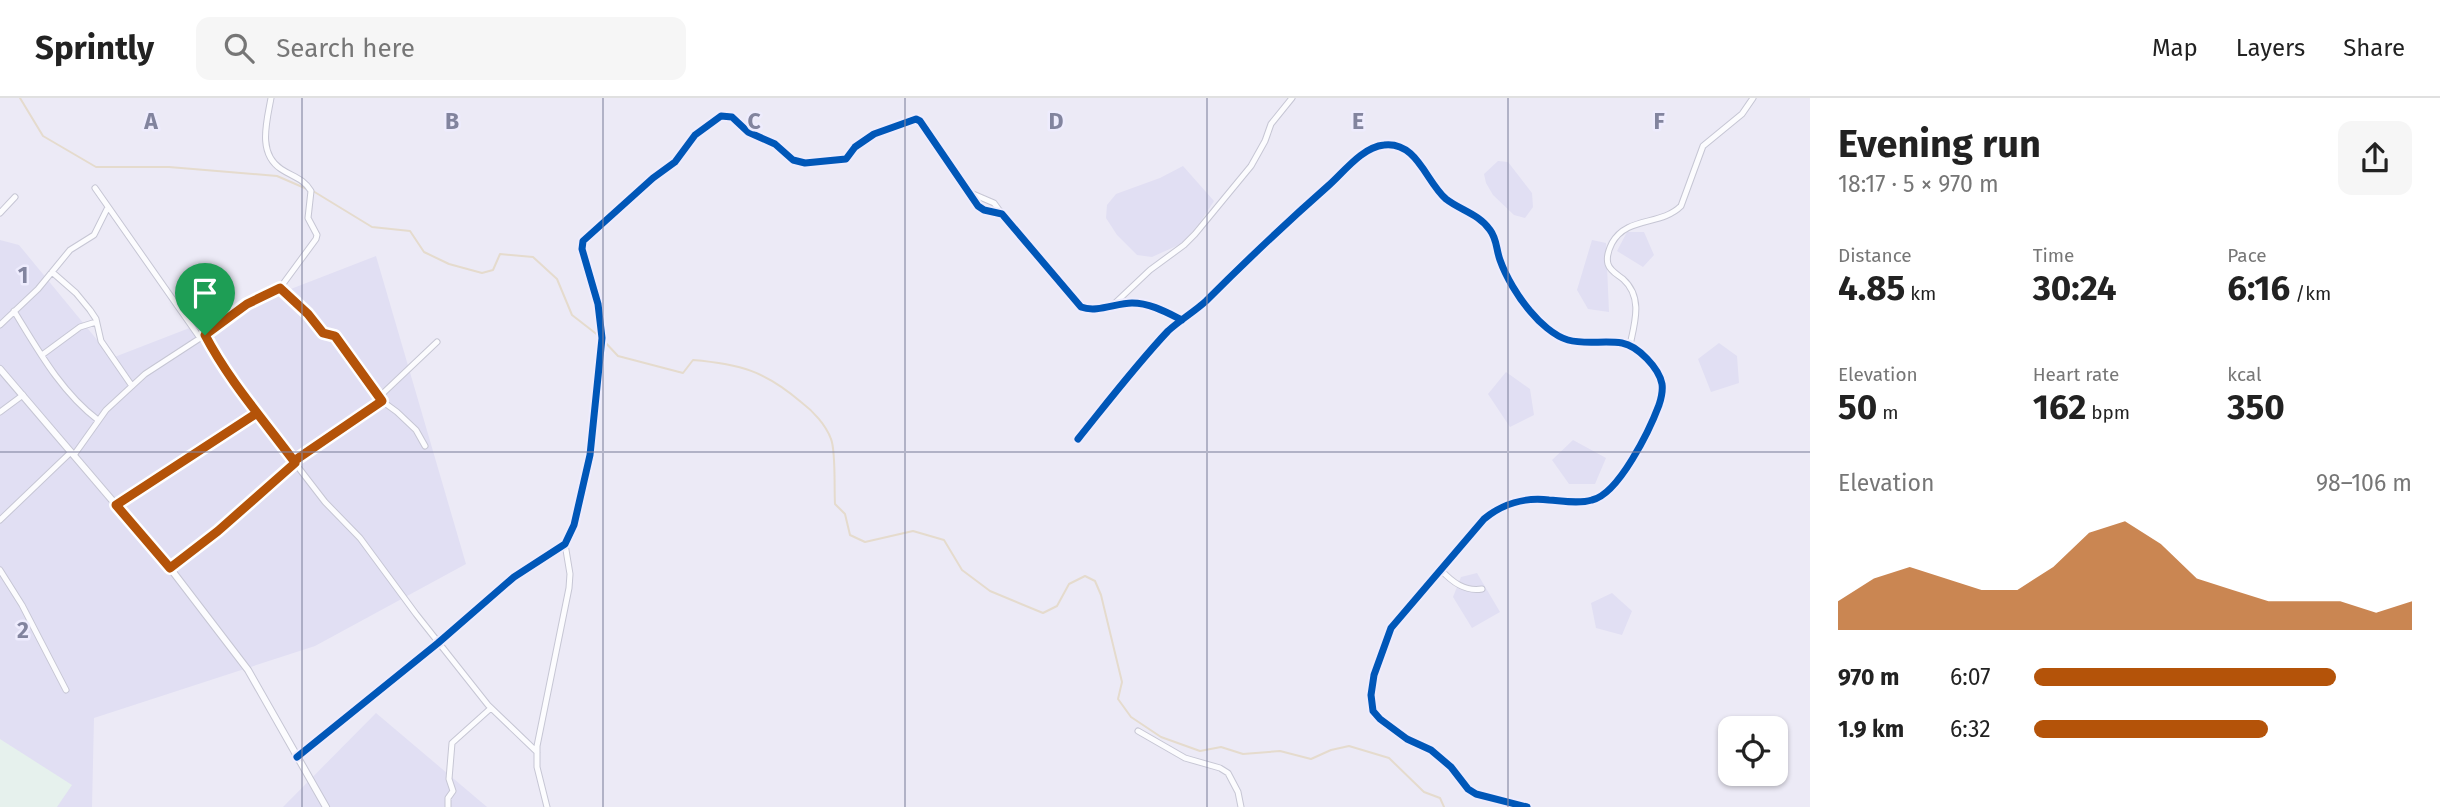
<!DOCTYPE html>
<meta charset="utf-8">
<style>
body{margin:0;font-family:"Fira Sans",sans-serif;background:#f6f6f6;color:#222;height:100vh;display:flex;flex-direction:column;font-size:26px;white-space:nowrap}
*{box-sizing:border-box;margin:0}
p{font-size:23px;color:#767676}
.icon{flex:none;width:38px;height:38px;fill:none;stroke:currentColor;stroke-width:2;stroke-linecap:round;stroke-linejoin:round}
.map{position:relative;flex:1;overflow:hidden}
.panel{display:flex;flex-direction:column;background:#fff;width:630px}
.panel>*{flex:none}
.fabs{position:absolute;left:1718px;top:618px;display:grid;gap:14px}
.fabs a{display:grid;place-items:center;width:70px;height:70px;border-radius:14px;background:#fff;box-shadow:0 2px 5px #0004;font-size:35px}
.pin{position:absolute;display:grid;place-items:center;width:60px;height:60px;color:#fff;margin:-72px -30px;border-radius:50% 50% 50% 0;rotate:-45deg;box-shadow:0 0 7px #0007}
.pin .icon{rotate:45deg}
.round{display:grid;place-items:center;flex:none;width:74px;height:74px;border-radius:14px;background:#f6f6f6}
.summary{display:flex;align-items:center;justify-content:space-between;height:119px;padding:0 28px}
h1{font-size:38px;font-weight:700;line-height:52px}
.figures{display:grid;grid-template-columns:repeat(3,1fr);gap:10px;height:119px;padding:7px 28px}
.figures div{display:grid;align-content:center}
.figures b{font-size:35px;font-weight:700}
.figures small{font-size:19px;font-weight:400}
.figures p{font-size:19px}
.chart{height:196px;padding:14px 28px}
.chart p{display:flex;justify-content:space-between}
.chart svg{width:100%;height:126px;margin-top:7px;fill:#b45309;opacity:.7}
ul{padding:0 28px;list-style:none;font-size:23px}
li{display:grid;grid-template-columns:112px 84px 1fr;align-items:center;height:52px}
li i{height:18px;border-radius:9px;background:#b45309}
header{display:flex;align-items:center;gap:42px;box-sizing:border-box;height:98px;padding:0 35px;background:#fff;border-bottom:2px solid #e0e0e0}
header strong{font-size:33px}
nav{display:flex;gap:38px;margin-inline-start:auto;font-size:24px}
.search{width:490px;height:63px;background:#f6f6f6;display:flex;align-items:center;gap:18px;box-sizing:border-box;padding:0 24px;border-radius:14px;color:#767676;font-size:26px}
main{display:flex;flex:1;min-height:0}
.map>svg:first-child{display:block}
.residential{fill:#e1dff3}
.education{fill:#e6f1ed}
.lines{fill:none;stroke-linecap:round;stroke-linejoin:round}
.stream{stroke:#e5dbcd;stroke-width:2}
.minor-casing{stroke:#c6c6d4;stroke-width:7}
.tertiary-casing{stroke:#c6c6d4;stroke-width:8}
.minor{stroke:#fcfcfe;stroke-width:5}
.tertiary{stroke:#fcfcfe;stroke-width:6}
.cycleway-casing{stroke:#eeecfd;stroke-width:11}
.cycleway{stroke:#0057b8;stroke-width:7}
.route-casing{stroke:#fff;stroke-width:14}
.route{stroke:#b45309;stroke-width:9}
.grid{fill:none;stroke:#82849e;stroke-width:2;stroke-opacity:0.55}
.grid-label{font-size:23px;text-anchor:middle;font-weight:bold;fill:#82849e;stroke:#eeecfd;stroke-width:5;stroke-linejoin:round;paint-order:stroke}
</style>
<header>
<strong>Sprintly</strong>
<div class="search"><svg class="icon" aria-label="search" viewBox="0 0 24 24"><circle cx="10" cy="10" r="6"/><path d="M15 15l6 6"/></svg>Search here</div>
<nav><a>Map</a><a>Layers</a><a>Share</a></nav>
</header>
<main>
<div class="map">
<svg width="1810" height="709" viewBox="0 0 1810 709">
<rect width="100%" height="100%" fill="#eceaf6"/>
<!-- residential -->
<path class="residential" d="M1498,63L1508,64L1532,95L1533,109L1525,120L1514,117L1493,97L1486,85L1484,76Z
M1183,68L1214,103L1201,123L1183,145L1152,159L1137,157L1117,137L1106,120L1107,107L1116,96L1160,80Z
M1627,134H1644L1654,157L1643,169L1617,153Z
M0,142L19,147L112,260L376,158L466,466L315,548L94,620L92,709H0Z
M1592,142L1606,145L1609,214L1588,211L1577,192Z
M1719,245L1737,258L1739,285L1711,294L1698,261Z
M1506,274L1530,291L1534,317L1510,329L1488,296Z
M1573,342L1606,360L1595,386H1569L1552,362Z
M1477,475L1500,514L1472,530L1453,499L1461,479Z
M1612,495L1632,513L1622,537L1596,530L1591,505Z
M376,615L487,709H283Z"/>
<!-- education -->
<path class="education" d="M0,641L72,687L57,709H0Z"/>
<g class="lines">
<!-- stream -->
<path class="stream" d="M20,0L43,38L96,69H169L277,78L307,91
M313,93L372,129L410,133L424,154L449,166L482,175L493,172L500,156L533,159L557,181L572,217L599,238
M603,242L618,258L683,275L693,262C740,266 765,273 801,304C813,313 826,327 831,341C836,353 834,391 835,406L845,416L850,437L865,444L913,433L944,442L962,472L990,493L1043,515L1057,508L1069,486L1085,478L1095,483L1101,497L1122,584L1118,601L1131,619L1161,639L1200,653L1221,649L1243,656L1280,653L1311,661L1331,652L1349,648L1389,660L1424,694L1440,700L1444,709"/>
<defs>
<path id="minor" d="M95,90L200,240
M973,96L994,105L1002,116
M0,115L15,99
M52,174L76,195L90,212L96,221L101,243L132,288
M280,190L308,216L323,235L335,238L382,303L397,314L416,332L425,348
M1113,207L1150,172L1184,147L1195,136L1251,68L1265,43L1271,26L1292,0
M14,213C38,252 61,294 98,322
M0,227L38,191L70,152L94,137L108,109
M205,237L244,299L325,404L360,440L416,516L488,607L537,654
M1630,247C1635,224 1643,199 1623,181C1618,177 1610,173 1608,166C1606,159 1609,151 1612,145C1627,118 1661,128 1681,108L1703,48L1742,16L1753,0
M42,257L80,229L96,224
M379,299L437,244
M0,314L23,297
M1078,341C1107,305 1136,267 1168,233C1180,222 1194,214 1206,203C1246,163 1286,125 1328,88C1343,75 1362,49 1384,47C1417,43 1426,84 1446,101C1460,112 1479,116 1490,132C1497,141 1496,151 1500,162C1506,179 1518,199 1530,213C1539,224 1554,238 1568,242C1586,247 1604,242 1622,245C1638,248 1659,270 1662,286C1663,293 1661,301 1659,307C1650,331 1619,396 1592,402C1579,406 1563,403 1549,402C1525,399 1502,406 1484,421L1391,530L1374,577L1371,597L1373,613L1380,621L1407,641L1431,652L1451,669L1468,691L1476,696L1527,709
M74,357L106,312L145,276L211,233L247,206L280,190L316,141L317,137L308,120L311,93C303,80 293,79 281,71C257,55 267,23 271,0
M294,363L382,303
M116,407L257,315
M0,422L71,354
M170,470L218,433L295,364
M0,472L22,507L66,592
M1441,472C1452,484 1465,494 1482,491
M1138,633L1185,660L1220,670L1228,675L1238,694L1241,709
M297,659L438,545L514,479L565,446L574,427L590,357L602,240L598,206L582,151L583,143L653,80L675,64L695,37L721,18L732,19L748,34L775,46L793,62L805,65L846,61L855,49L874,36L916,21L920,23L978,108L984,112L1002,116L1081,209C1097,215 1116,205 1132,205C1150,205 1166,214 1182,222
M448,709V700L453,693L449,681L452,645L491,610
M547,709L537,669V648L569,490L570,476L565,446"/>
<path id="tertiary" d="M0,271L170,470L248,572L326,709"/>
</defs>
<!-- minor casing -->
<use href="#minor" class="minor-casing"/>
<!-- tertiary casing -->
<use href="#tertiary" class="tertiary-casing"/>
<!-- minor -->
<use href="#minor" class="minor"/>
<!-- tertiary -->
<use href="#tertiary" class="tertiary"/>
<defs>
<path id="cycleway" d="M1078,341C1107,305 1136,267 1168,233C1180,222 1194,214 1206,203C1246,163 1286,125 1328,88C1343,75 1362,49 1384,47C1417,43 1426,84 1446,101C1460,112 1479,116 1490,132C1497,141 1496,151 1500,162C1506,179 1518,199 1530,213C1539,224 1554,238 1568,242C1586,247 1604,242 1622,245C1638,248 1659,270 1662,286C1663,293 1661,301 1659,307C1650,331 1619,396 1592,402C1579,406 1563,403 1549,402C1525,399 1502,406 1484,421L1391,530L1374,577L1371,597L1373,613L1380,621L1407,641L1431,652L1451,669L1468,691L1476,696L1527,709
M297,659L438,545L514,479L565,446L574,427L590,357L602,240L598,206L582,151L583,143L653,80L675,64L695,37L721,18L732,19L748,34L775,46L793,62L805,65L846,61L855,49L874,36L916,21L920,23L978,108L984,112L1002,116L1081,209C1097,215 1116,205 1132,205C1150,205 1166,214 1182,222"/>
</defs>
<!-- cycleway casing -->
<use href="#cycleway" class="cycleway-casing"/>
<!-- cycleway -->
<use href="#cycleway" class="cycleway"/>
</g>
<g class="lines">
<defs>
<path id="route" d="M205,237C229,283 263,321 294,363L295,365L218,433L170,470L116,407L257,315L294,363L382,303L335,238L323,235L308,216L280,190L247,206L205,237"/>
</defs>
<!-- route casing -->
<use href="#route" class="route-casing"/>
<!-- route -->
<use href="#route" class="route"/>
</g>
<!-- grid -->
<path class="grid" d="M302,0V709M603,0V709M905,0V709M1207,0V709M1508,0V709M0,354H1810"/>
<g class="grid-label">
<text x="151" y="31">A</text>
<text x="452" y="31">B</text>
<text x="754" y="31">C</text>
<text x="1056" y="31">D</text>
<text x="1358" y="31">E</text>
<text x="1659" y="31">F</text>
<text x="23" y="185">1</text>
<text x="23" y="540">2</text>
</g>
</svg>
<div class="fabs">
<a><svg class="icon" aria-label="locate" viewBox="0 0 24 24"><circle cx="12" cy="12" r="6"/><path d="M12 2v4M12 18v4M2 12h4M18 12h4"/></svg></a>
</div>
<div class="pin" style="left:205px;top:237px;background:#1e9e55"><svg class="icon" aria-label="arrive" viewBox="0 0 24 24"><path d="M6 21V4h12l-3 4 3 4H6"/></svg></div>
</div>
<section class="panel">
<div class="summary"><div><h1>Evening run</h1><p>18:17 · 5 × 970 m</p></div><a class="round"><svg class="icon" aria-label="share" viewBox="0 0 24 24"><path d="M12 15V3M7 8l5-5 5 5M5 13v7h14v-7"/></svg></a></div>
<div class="figures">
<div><p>Distance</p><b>4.85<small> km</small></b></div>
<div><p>Time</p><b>30:24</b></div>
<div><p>Pace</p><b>6:16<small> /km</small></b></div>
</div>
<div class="figures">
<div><p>Elevation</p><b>50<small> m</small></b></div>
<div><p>Heart rate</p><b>162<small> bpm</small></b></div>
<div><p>kcal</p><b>350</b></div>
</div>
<div class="chart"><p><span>Elevation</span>98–106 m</p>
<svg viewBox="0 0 160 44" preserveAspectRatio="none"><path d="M0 44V34L10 26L20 22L30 26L40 30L50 30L60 22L70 10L80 6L90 14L100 26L110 30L120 34L130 34L140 34L150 38L160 34V44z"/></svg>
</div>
<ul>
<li><b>970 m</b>6:07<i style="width:80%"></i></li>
<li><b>1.9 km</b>6:32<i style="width:62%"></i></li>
</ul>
</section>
</main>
